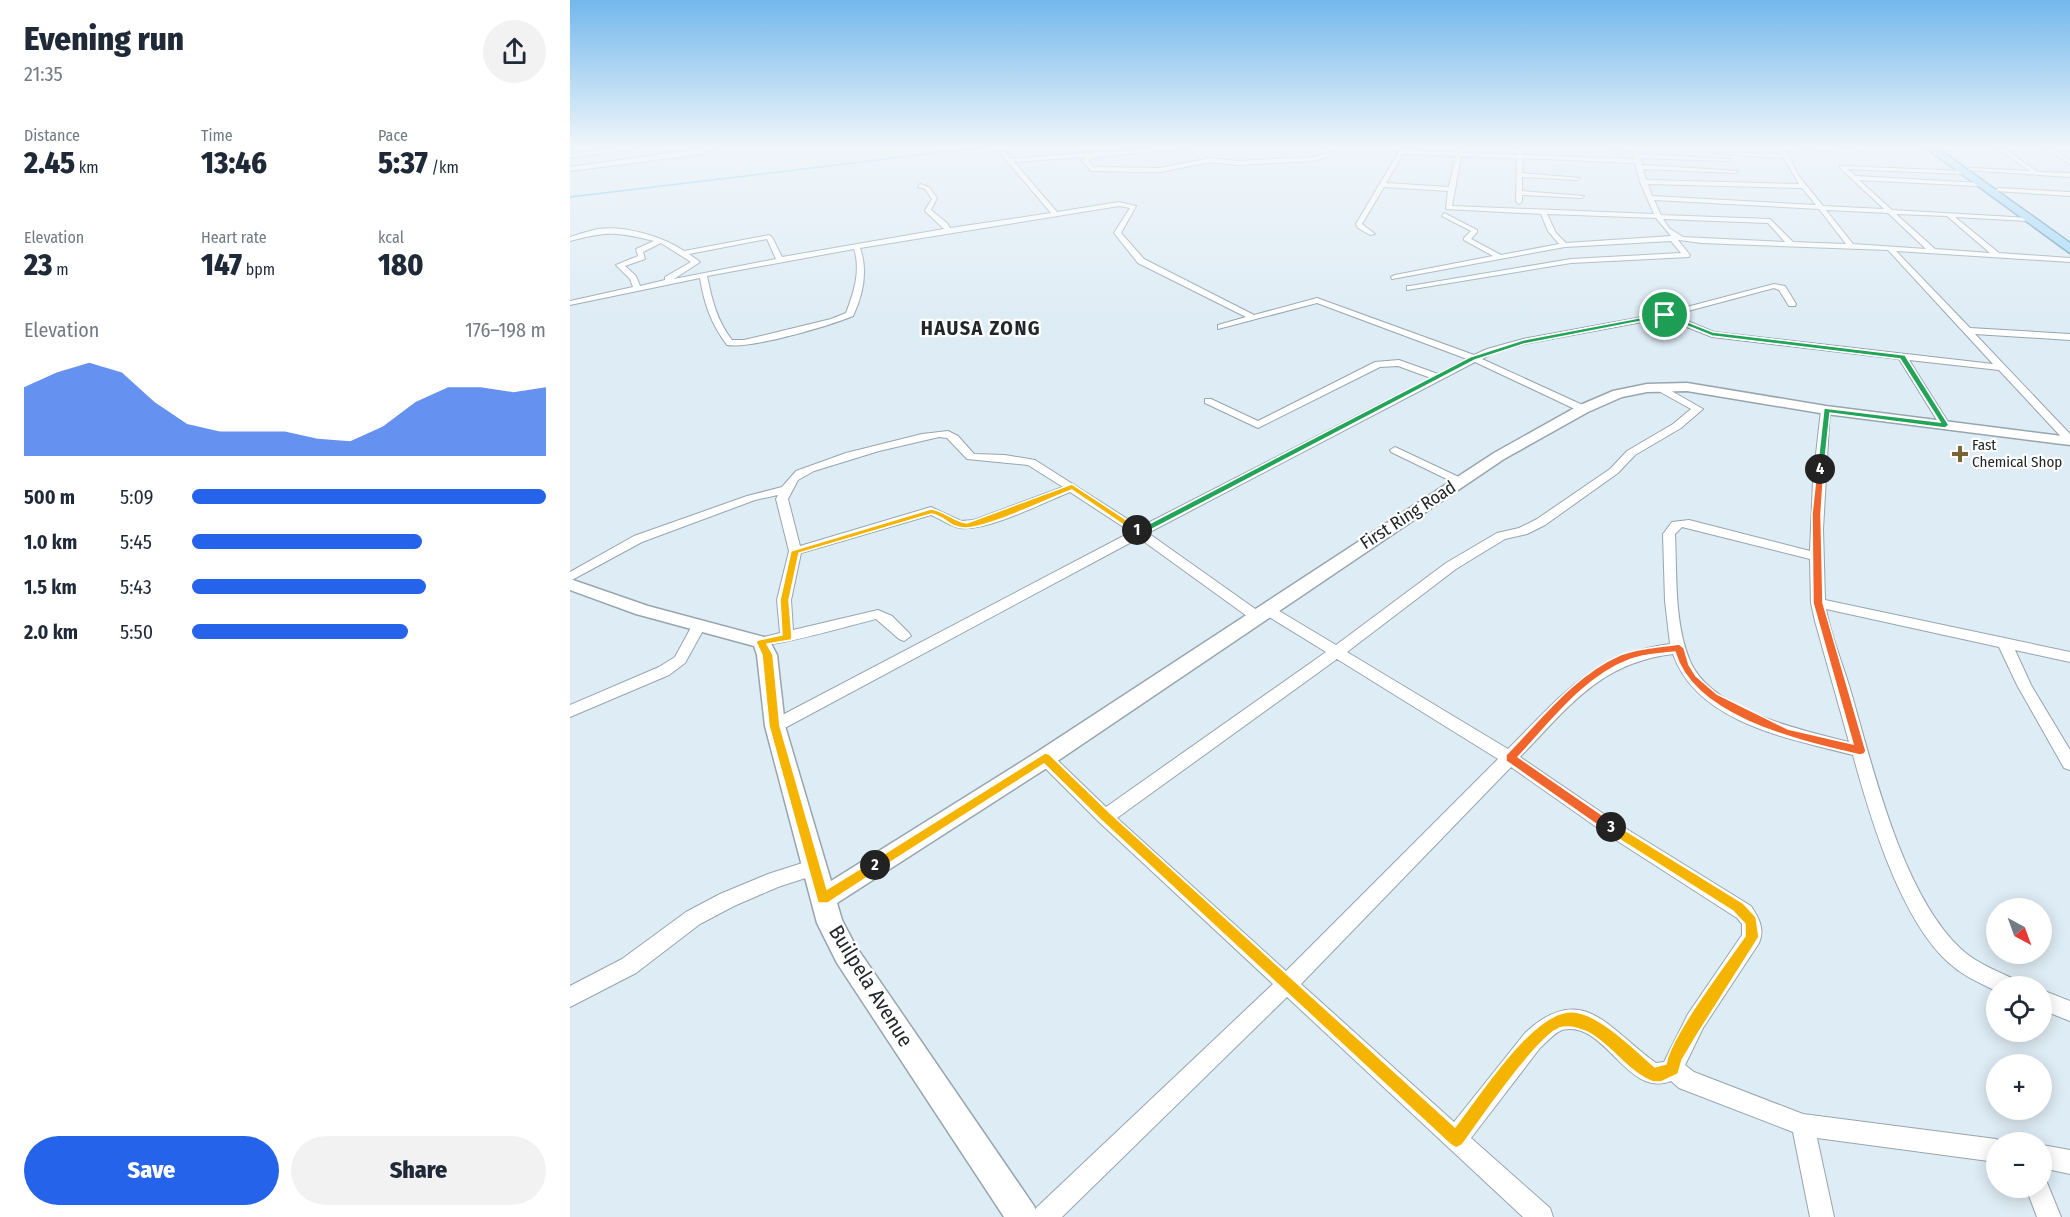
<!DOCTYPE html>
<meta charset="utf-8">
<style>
body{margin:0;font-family:"Fira Sans Condensed",sans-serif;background:#f2f2f3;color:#1f2937;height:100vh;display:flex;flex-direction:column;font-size:22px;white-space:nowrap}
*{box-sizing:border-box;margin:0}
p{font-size:20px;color:#747a83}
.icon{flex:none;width:33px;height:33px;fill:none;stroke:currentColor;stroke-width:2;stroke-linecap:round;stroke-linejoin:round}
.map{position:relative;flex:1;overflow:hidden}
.drawer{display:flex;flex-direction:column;background:#fff;width:570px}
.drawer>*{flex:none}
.needle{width:39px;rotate:139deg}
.tools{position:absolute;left:1416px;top:898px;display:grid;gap:12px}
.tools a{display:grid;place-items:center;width:66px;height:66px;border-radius:50%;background:#fff;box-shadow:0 3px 15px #0003;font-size:30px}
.pin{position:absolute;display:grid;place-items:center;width:51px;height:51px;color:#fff;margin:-26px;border:3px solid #fff;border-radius:50%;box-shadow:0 2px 6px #0007}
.km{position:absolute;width:30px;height:30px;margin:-15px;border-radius:50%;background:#222;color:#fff;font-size:16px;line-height:30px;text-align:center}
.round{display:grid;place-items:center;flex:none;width:63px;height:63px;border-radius:32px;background:#f2f2f3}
.summary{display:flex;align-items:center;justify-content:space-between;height:102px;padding:0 24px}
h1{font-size:33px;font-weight:800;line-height:45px}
.stats{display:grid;grid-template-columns:repeat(3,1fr);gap:9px;height:102px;padding:6px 24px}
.stats div{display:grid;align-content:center}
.stats b{font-size:30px;font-weight:800}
.stats small{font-size:16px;font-weight:400}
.stats p{font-size:16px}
.chart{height:168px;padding:12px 24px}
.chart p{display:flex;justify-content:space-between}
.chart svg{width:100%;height:108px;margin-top:6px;fill:#2563eb;opacity:.7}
.cta{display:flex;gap:12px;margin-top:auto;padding:12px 24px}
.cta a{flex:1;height:69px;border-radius:36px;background:#2563eb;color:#fff;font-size:24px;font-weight:800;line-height:69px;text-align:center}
.cta a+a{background:#f2f2f3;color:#1f2937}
ul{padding:0 24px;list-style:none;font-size:20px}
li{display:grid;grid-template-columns:96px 72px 1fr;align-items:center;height:45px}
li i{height:15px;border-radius:8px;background:#2563eb}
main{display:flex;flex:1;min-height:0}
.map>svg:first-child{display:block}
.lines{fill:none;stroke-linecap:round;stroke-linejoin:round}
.stream{stroke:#65bef2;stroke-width:1.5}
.minor-casing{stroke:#97a5ad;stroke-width:2}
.tertiary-casing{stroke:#97a5ad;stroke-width:3}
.trunk-casing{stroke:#6393b0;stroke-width:3}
.minor{fill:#fff;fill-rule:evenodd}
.tertiary{fill:#fff;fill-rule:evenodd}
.trunk{fill:#9ed7fa;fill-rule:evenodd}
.split-1{fill:#22a559;stroke:#fff;stroke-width:1.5}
.split-2{fill:#f5b400;stroke:#fff;stroke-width:1.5}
.split-3{fill:#f5b400;stroke:#fff;stroke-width:1.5}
.split-4{fill:#f0652b;stroke:#fff;stroke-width:1.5}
.split-5{fill:#22a559;stroke:#fff;stroke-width:1.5}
.poi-dot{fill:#7a6534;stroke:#fff;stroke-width:2}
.labels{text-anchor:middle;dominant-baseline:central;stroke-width:4.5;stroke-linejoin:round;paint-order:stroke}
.far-poi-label{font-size:15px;fill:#22272a;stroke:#fff;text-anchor:start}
.street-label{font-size:18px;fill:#22272a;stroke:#fff}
.far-district-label{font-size:20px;font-weight:bold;letter-spacing:1.5px;fill:#22272a;stroke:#fff}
.near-street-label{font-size:21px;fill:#22272a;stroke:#fff}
</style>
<main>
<section class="drawer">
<div class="summary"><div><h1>Evening run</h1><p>21:35</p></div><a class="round"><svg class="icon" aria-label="share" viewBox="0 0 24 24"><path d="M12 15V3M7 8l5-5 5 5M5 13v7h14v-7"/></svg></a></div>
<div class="stats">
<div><p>Distance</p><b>2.45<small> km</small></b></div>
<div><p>Time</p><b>13:46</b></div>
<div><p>Pace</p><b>5:37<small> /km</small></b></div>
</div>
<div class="stats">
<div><p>Elevation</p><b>23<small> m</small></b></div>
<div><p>Heart rate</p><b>147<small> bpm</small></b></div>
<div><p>kcal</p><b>180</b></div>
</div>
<div class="chart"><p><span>Elevation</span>176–198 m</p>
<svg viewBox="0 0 160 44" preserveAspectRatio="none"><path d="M0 44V16L10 10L20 6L30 10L40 22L50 31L60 34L70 34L80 34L90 37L100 38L110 32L120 22L130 16L140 16L150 18L160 16V44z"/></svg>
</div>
<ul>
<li><b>500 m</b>5:09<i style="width:100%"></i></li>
<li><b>1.0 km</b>5:45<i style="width:65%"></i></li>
<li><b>1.5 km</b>5:43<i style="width:66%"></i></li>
<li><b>2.0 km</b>5:50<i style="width:61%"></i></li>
</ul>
<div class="cta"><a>Save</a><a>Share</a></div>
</section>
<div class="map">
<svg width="1500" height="1217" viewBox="0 0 1500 1217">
<rect width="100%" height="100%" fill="#deecf5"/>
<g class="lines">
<!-- stream -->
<path class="stream" d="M0,197L407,148"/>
<defs>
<path id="minor" d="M47,148H66L0,158V154Z
M136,148H144L132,154L0,171V167Z
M426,148H431L441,159L525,152L622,148L525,157L518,160L523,167L590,168L640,158L668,161L743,157L754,154L756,148H761L758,156L744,161L668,165L640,162L590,172L521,171L512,160L516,157L444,162L487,212L549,202L566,206L551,233L574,259L684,315L747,298L904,355L917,349L953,339L1094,313L1204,284L1215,286L1226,304L1225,306H1219L1209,290L1204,288L1103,315L1144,332L1423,364L1318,250L1131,243L1109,240H1108L1120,255L1119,257L1001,263L837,290V286H840L1001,259L1111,253L1101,241L995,247L822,279L821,277L825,275L923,256L894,240V238L901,231L872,216L874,213L907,230V232L901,239L931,255L989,244L978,231L971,214L876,209L878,191L814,187L792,224L805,234L800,235L788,228L786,224L831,148H836L835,150L886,152L887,148H893L892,153L947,155V148H953V155L1065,159L1063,150L1043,148H1068L1069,154L1160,159L1157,161L1070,158L1072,165L1168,171L1165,173L1073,169L1076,180L1229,184L1214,158L1144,153L1212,154L1210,148H1215L1228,175L1253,206L1314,209L1270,168V166L1394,171L1392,174L1277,169L1286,176L1410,183L1408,186L1289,180L1322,210L1460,218L1458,221L1385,217L1429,253L1500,258V262L1326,251L1400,328L1500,334V340L1405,334L1500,434V443L1496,442L1429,370L1339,360L1380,425L1375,428L1370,425L1329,359L1142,337L1094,318L954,344L923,353L912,359L1017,407V411H1009L905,362L578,533L691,613L693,616L691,619H681L569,538L211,730L205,732L199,730L197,726L199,722L561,532L500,492C475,502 416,532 390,528C379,526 371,519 361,515L231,553L221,600L223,630L308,610L322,616L339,633L341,636L334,641L329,639L306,619C286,624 199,649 186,645L184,642L186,639L210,633L207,600L219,551L206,499L208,495L185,500L72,542L0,581V572L64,536L177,496L212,487L226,471L276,453L352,434L378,431L388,436L404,454L435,455L465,460L570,527L861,378L828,366L810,367L688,428L635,403V399H641L688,421L805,362L829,360L868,374L897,359L747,303L648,329V325L676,317L568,263L544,233L560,208L549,206L290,248C298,270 293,295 283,316C259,326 181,349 157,345C141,324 134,303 130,278L0,305V301L63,287L60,279L46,265L68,256L66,249L84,241C45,232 39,231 0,241V237C9,234 19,231 28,229C54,225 94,237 114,251L199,235L202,237L212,257L374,229L356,212L355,210L362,199L355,189L348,187L350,184L359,187L367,198L361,210L377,223L380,228L481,213ZM833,154L886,156L879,187L816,183ZM891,156L947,158L946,202L949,204L952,202V195L1011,198L1014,196L952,191V177L1007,180L1010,178L952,173L953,158L1065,163L1070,182L1084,214L882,206ZM1078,184L1232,188L1246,205L1082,196ZM1084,200L1249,209L1276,244L1223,242L1200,219L1091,215ZM1256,210L1318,213L1356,249L1283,244ZM977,214L1086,218L1101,236L996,243L986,233ZM1326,214L1377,216L1420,253L1365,249ZM1093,219L1198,223L1215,242L1113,237L1099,228ZM197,239L206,259L104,279L130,262L119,254ZM91,243L121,262L95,277V280L70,286L66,276L55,266L75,259L73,252ZM284,249C291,270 284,292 276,313L261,319L174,340H162C147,321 142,300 137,276ZM369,437L377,438L397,459L458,465L493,487L404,520L391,521L361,507L230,546L218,499L228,480L244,471L309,451Z
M1287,148V151L1282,153L1233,148Z
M1433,148L1468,172L1500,173V177L1397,170L1400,168L1460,171L1427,148Z
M1476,148H1482L1500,160V164Z
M1428,188L1500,192V196L1426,191Z
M1085,385H1091L1133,409L1111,428L1065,455L1048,473L975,525L957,534L935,539L886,569L777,652L938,749C990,697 1022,654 1100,644L1095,601L1093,534L1102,522L1119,520L1240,551L1243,481L1251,410L1252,408H1260L1253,529L1255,600L1500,652V662L1445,650L1461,685L1500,750V770L1494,768L1447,685L1429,647L1256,609C1261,637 1273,664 1281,692C1303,768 1332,894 1391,949C1406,963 1427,971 1446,980L1449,987H1426V991C1410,983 1393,976 1379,963C1330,919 1300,817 1283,755C1220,739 1127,723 1103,654C1029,663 999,707 950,757L1047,823L1181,906C1189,918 1195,929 1189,943L1133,1028L1115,1065L1124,1072L1233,1114L1426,1139L1434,1143H1426V1162L1247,1138L1264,1217H1240L1223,1132L1109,1088L1101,1081C1057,1099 1035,1019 992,1030C984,1033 977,1042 970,1048L901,1138L980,1208L983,1217H953L717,997L492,1217H463L466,1208L703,984L529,822L469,762L467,758L469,754L475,752L481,754L536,807L756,652L691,612L689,609L691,606H701L766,645L876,563L927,533L949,528L967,519L1040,469L1057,451L1103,424L1121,409L1085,389ZM1112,527L1240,559L1241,603L1245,621L1279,742C1232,730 1141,711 1120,661C1104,623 1107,575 1105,534ZM767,659L928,759L716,971L547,818ZM941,767L1035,833L1167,918L1172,924V935L1118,1014L1094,1062L1086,1063C1039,1030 1013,979 955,1033L884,1122L731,984Z
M825,447L893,479L895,481L893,483H885L821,452L820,450Z
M129,620L136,625L115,663L99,675L0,717V705L89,667L105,657L124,622Z
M245,859L251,861L254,867L251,873L208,887L164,906L130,924L66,973L0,1007V986L52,959L116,912L150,894L198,874Z
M1472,990L1500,1001V1021L1472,1010Z
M1472,1145L1500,1150V1174L1472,1168Z
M1472,1178L1476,1180L1491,1217H1467L1456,1188H1472Z"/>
<path id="tertiary" d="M1117,383L1256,406L1500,437V445L1256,414L1117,391L1077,392L1052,397L1018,412L934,459L483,764L267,903L272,920L285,945L464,1206L469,1217H434L267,963L247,923L195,726L187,655L184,646L66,614L0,590V579L78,606L198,638L207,655L215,726L261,881L467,752L924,453L1008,406L1043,391L1077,384Z"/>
<path id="trunk" d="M1356,148H1367L1500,243V253Z"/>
</defs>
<!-- minor casing -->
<use href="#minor" class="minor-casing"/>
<!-- tertiary casing -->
<use href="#tertiary" class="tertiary-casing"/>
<!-- trunk casing -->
<use href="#trunk" class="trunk-casing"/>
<!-- minor -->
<use href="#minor" class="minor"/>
<!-- tertiary -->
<use href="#tertiary" class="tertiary"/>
<!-- trunk -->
<use href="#trunk" class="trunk"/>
</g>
<!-- sky -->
<linearGradient id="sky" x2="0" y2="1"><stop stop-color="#73b8ec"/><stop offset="0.46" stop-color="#f0f6fa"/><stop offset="1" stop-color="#f0f6fa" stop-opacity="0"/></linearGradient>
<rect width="1500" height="319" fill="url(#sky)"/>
<!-- split-1 -->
<path class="split-1" d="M1095,313L1098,316L954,344L905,360L573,534H567L563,530L571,528L900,357L953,340Z"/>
<!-- split-2 -->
<path class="split-2" d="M502,484L572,530L564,532L502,490C477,499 418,528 395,528C378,528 376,516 361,514L229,553L219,600L222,637L221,640L197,644L203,655L210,726L257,889L301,862H310L312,865L310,869L258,903H248L199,726L192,655L186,642L188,640L212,635L210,600L221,551L361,509C375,511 383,521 397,523Z"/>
<!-- split-3 -->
<path class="split-3" d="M475,753L479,754L540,813L885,1127C908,1098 965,1006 1005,1012C1031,1015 1065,1050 1085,1067L1096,1064C1101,1035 1156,964 1175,936V924L1163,911L1036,831L1034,827L1036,824H1045L1173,903L1186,917L1189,937L1127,1035L1112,1060L1108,1074L1091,1082H1083C1057,1072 1041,1044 1017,1032C1008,1028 999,1025 990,1028C967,1036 909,1122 892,1145L886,1148L881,1145L531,820L474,764L310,869H301L299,865L301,862Z"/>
<!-- split-4 -->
<path class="split-4" d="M1247,468L1254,469L1251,514L1253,603L1296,751L1294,754L1290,755C1231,741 1124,718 1105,652C1089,654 1073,654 1059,660C1014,677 980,723 948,757L1045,824L1047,827L1045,831H1036L936,761V755C970,720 1004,675 1050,655C1068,648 1089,647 1109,644L1114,648L1119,665L1126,676L1147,694L1218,729L1283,744L1243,603L1242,514Z"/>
<!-- split-5 -->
<path class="split-5" d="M1095,313L1143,332L1335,355L1379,425L1375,428L1260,413L1254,469L1247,471L1254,408L1370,422L1330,359L1142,336L1093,316Z"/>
<!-- markers -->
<path class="poi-dot" d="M1387 445h6v6h6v6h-6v6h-6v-6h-6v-6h6z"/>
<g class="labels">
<!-- far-poi labels -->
<g class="far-poi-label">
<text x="1402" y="445">Fast<tspan x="1402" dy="17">Chemical Shop</tspan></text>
</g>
<!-- street labels -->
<g class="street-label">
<text transform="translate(838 515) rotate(-33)">First Ring Road</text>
</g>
<!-- far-district labels -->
<g class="far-district-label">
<text x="411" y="328">HAUSA ZONG</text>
</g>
<!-- near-street labels -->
<g class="near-street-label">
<text transform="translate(301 986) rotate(58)">Builpela Avenue</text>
</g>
</g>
</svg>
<div class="tools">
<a><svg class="needle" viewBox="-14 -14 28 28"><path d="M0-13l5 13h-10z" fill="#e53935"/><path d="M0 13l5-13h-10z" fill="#747a83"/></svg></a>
<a><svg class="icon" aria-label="locate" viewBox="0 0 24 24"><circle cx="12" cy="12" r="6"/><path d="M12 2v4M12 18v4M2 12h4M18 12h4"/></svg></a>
<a>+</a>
<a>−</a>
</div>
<div class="pin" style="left:1095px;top:315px;background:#1e9e55"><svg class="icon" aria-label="arrive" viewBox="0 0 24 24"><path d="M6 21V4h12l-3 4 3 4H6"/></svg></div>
<b class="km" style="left:567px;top:530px">1</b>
<b class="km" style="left:305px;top:865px">2</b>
<b class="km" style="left:1041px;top:827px">3</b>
<b class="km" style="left:1250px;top:469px">4</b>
</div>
</main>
